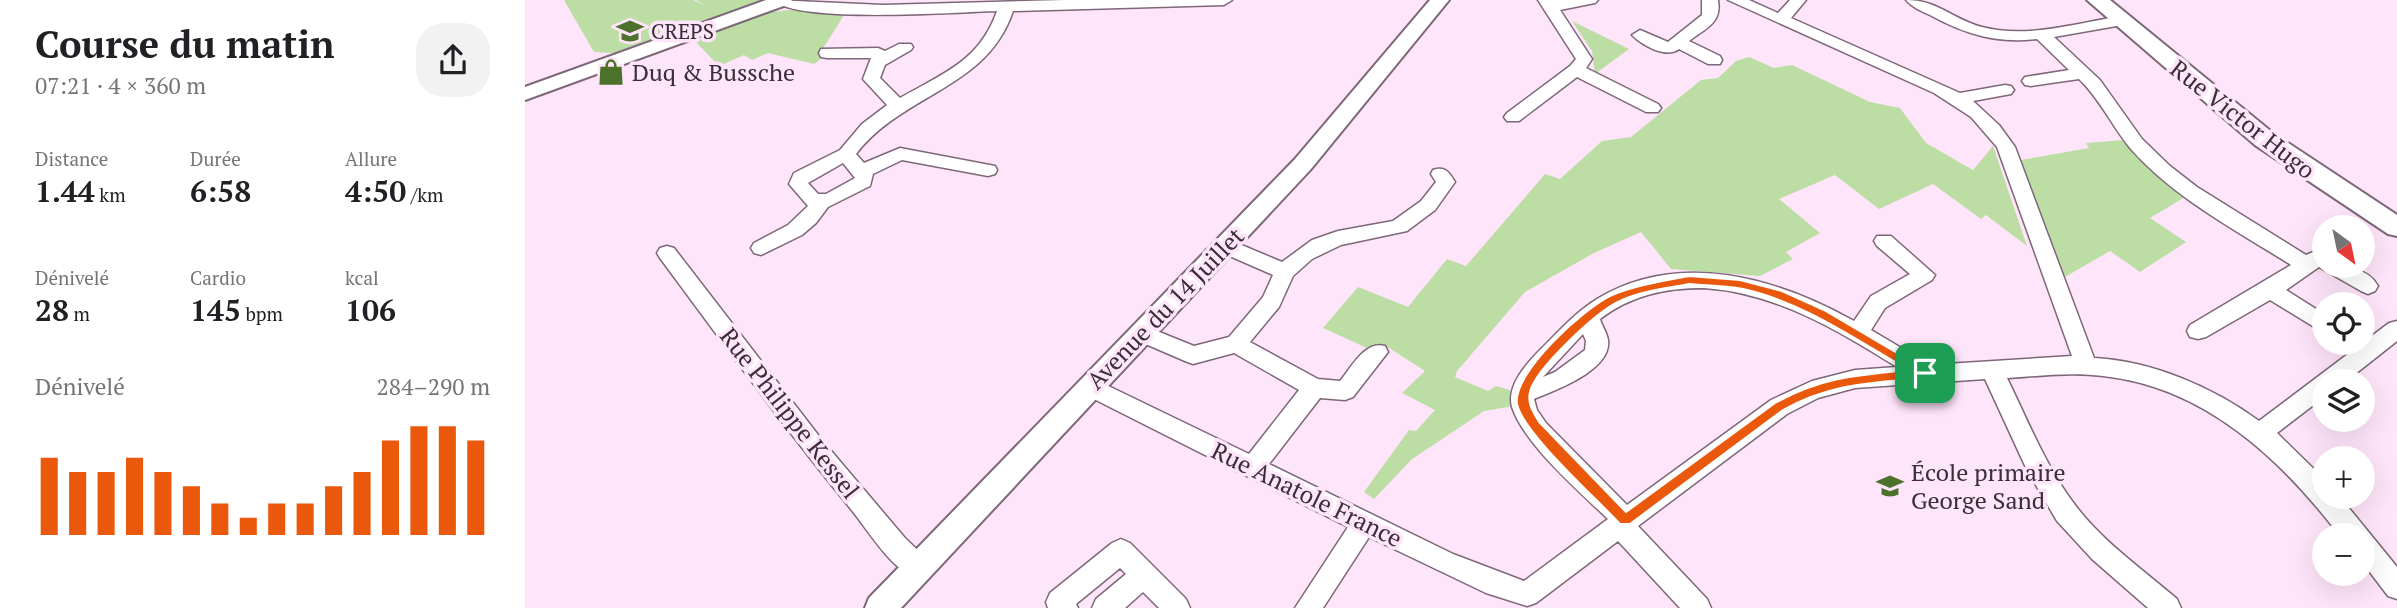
<!DOCTYPE html>
<html lang="fr">
<meta charset="utf-8">
<style>
body{margin:0;font-family:"PT Serif",serif;background:#f2f2f2;color:#202124;height:100vh;display:flex;flex-direction:column;font-size:26px;white-space:nowrap}
*{box-sizing:border-box;margin:0}
p{font-size:23px;color:#757577}
.icon{flex:none;width:38px;height:38px;fill:none;stroke:currentColor;stroke-width:2;stroke-linecap:round;stroke-linejoin:round}
.map{position:relative;flex:1;overflow:hidden}
.side{display:flex;flex-direction:column;background:#fff;width:525px}
.side>*{flex:none}
.needle{width:46px;rotate:147deg}
.controls{position:absolute;left:1787px;top:215px;display:grid;gap:14px}
.controls a{display:grid;place-items:center;width:63px;height:63px;border-radius:50%;background:#fff;box-shadow:0 7px 28px #0002;font-size:35px}
.pin{position:absolute;display:grid;place-items:center;width:60px;height:60px;color:#fff;margin:-30px;border-radius:14px;box-shadow:0 4px 10px #0006}
.round{display:grid;place-items:center;flex:none;width:74px;height:74px;border-radius:28px;background:#f2f2f2}
.head{display:flex;align-items:center;justify-content:space-between;height:119px;padding:0 35px}
h1{font-size:38px;font-weight:700;line-height:52px}
.figures{display:grid;grid-template-columns:repeat(3,1fr);gap:10px;height:119px;padding:7px 35px}
.figures div{display:grid;align-content:center}
.figures b{font-size:30px;font-weight:700}
.figures small{font-size:19px;font-weight:400}
.figures p{font-size:19px}
.chart{height:196px;padding:14px 35px}
.chart p{display:flex;justify-content:space-between}
.chart svg{width:100%;height:126px;margin-top:7px;stroke:#ea580c;stroke-width:6}
main{display:flex;flex:1;min-height:0}
.map>svg:first-child{display:block}
.green{fill:#bcdda3}
.lines{fill:none;stroke-linecap:round;stroke-linejoin:round}
.minor-casing{stroke:#7d6779;stroke-width:3}
.tertiary-casing{stroke:#7d6779;stroke-width:4}
.secondary-casing{stroke:#7d6779;stroke-width:4}
.minor{fill:#fff;fill-rule:evenodd}
.tertiary{fill:#fff;fill-rule:evenodd}
.secondary{fill:#fff;fill-rule:evenodd}
.route{fill:#ea580c;stroke:#fff;stroke-width:2;fill-rule:evenodd}
.labels{text-anchor:middle;dominant-baseline:central;stroke-width:7;stroke-linejoin:round;paint-order:stroke}
.far-poi-label{font-size:21px;fill:#392f37;stroke:#ffe5fa;text-anchor:start}
.poi-label{font-size:24px;fill:#392f37;stroke:#ffe5fa;text-anchor:start}
.street-label{font-size:24px;fill:#392f37;stroke:#ffe5fa}
</style>
<main>
<section class="side">
<div class="head"><div><h1>Course du matin</h1><p>07:21 · 4 × 360 m</p></div><a class="round"><svg class="icon" aria-label="share" viewBox="0 0 24 24"><path d="M12 15V3M7 8l5-5 5 5M5 13v7h14v-7"/></svg></a></div>
<div class="figures">
<div><p>Distance</p><b>1.44<small> km</small></b></div>
<div><p>Durée</p><b>6:58</b></div>
<div><p>Allure</p><b>4:50<small> /km</small></b></div>
</div>
<div class="figures">
<div><p>Dénivelé</p><b>28<small> m</small></b></div>
<div><p>Cardio</p><b>145<small> bpm</small></b></div>
<div><p>kcal</p><b>106</b></div>
</div>
<div class="chart"><p><span>Dénivelé</span>284–290 m</p>
<svg viewBox="0 0 160 44" preserveAspectRatio="none"><path d="M5 44V17M15 44V22M25 44V22M35 44V17M45 44V22M55 44V27M65 44V33M75 44V38M85 44V33M95 44V33M105 44V27M115 44V22M125 44V11M135 44V6M145 44V6M155 44V11"/></svg>
</div>
</section>
<div class="map">
<svg width="1872" height="608" viewBox="0 0 1872 608">
<rect width="100%" height="100%" fill="#ffe5fa"/>
<!-- green -->
<path class="green" d="M39,0H168L180,5L171,0H236L89,53L69,52Z
M264,10L321,12L297,50L300,56L289,64L243,53L227,60L219,55L194,66L168,39L237,13Z
M1047,21L1104,49L1070,74L1067,51Z
M1224,57L1249,68L1267,65L1345,102L1375,108L1401,143L1448,170L1468,146L1502,246L1461,215L1456,219L1408,184L1354,209L1310,175L1254,199L1295,233L1261,252L1268,259L1235,276L1146,269L1116,232L1069,253L1000,292L932,371L930,377L963,391L971,386L985,390L989,406L959,411L887,459L849,499L839,492L884,430L891,431L910,410L877,393L900,371L861,346L842,348L798,328L833,287L883,307L922,259L941,266L1020,174L1035,179L1077,141L1106,137L1176,80L1193,78L1211,61Z
M1599,140L1621,165L1660,197L1625,218L1661,242L1615,272L1585,251L1540,277L1496,160L1564,148L1561,143Z"/>
<g class="lines">
<defs>
<path id="minor" d="M249,0L358,5L539,0H707L699,5L488,11C462,89 378,93 331,154L339,163L375,148L470,166L472,170L470,174L463,176L377,160L348,174L345,186L303,207L291,223L277,235L236,255L229,253L226,248L229,243L263,225L283,206L264,184L269,173L315,150L337,124L362,105L338,79L346,58H302L296,57L294,53L296,49L353,48L360,51L374,44H386L388,47L386,50L360,65L355,78L375,98C417,74 455,61 472,11C435,12 270,24 249,0ZM318,163L330,178L301,194H293L283,183Z
M1013,0H1073L1070,3L1035,10L1067,59L1061,68L1133,104L1136,108L1133,112H1121L1052,77L994,121H982L979,117L982,113L1045,66L1051,59Z
M1177,0H1193C1197,23 1181,28 1164,41L1195,56L1197,60L1195,64H1183L1154,49C1141,59 1117,45 1107,35L1115,30L1143,42L1177,15Z
M1203,0H1224L1253,13L1265,0H1281L1266,18L1435,93L1480,85L1486,86L1489,90L1486,94L1448,101L1474,125L1490,147L1569,358C1627,361 1688,387 1734,421L1864,323L1872,321V341L1820,382H1799V397L1752,433L1799,479V497H1815L1872,567V599L1863,596L1838,563V536H1815C1756,459 1680,387 1578,376C1546,372 1514,376 1482,378C1503,421 1521,467 1550,505C1578,542 1617,569 1652,599L1656,608H1623L1567,559L1532,521L1502,470L1460,379L1330,388L1293,398L1262,414L1113,526L1182,599L1186,608H1155L1093,541L1011,603L1002,606L961,593L844,537L798,608H770L823,527L557,393L554,387L557,381L565,378L573,381L724,454L774,390L709,353L668,364L660,361L609,339L606,333L609,327L617,325L669,346L704,337L738,297L748,275L693,251L690,246L693,241H707L757,262L787,240L813,231L868,221L896,201L911,182L906,174L908,170C920,166 924,172 930,182L910,210L882,231L816,245L787,259L768,276L754,307L725,342L793,379L815,381C826,368 840,340 860,346L863,352L828,397L820,400L795,398L744,464L928,554L999,581L1083,519C1055,492 999,444 987,407C981,385 1003,362 1017,348C1034,331 1051,312 1072,299C1154,249 1252,278 1329,321L1346,296L1385,274L1352,246L1349,241L1352,236H1366L1410,275L1407,280L1360,308L1346,330L1405,365L1547,356L1472,147L1446,117L1409,93ZM1179,288C1252,293 1312,330 1372,367L1330,370L1287,381L1246,400L1102,505L1021,423L1012,410L1009,399C1031,390 1087,370 1083,340C1082,333 1077,326 1075,319C1106,295 1141,288 1179,288ZM1058,334L1061,341L1060,350L1030,372L1018,377Z
M1381,0C1413,0 1427,19 1457,27C1502,39 1552,23 1597,16L1603,18L1605,21L1603,24L1529,37L1575,80L1617,139L1645,166L1672,187L1781,255L1793,250L1799,251V266C1818,266 1843,267 1853,286L1850,291L1843,294L1836,291L1794,267L1761,290L1799,314V333L1745,300L1681,337L1673,339L1665,337L1662,331L1665,325L1766,265C1711,230 1649,198 1605,148C1587,126 1575,99 1554,79L1506,86L1500,85L1497,81L1500,77L1544,70L1512,39C1473,44 1439,34 1405,15C1396,11 1387,7 1381,0Z
M142,246L149,248L297,440L380,538L403,560L407,568L403,576L394,580C365,569 344,531 325,508C259,427 197,342 135,258L132,253L135,248Z
M596,539L605,543L661,599L665,608H634L618,592L600,608H567L571,599L601,574L595,568L551,604L553,608H523L521,602L525,593L587,543Z"/>
<path id="tertiary" d="M241,0H267L264,4L0,100V87Z
M905,0H924L786,169L376,608H340L344,598L770,159Z"/>
<path id="secondary" d="M1562,0H1585L1748,133L1872,215V236L1863,234L1730,145Z"/>
</defs>
<!-- minor casing -->
<use href="#minor" class="minor-casing"/>
<!-- tertiary casing -->
<use href="#tertiary" class="tertiary-casing"/>
<!-- secondary casing -->
<use href="#secondary" class="secondary-casing"/>
<!-- minor -->
<use href="#minor" class="minor"/>
<!-- tertiary -->
<use href="#tertiary" class="tertiary"/>
<!-- secondary -->
<use href="#secondary" class="secondary"/>
</g>
<!-- route -->
<path class="route" d="M1164,276L1215,280L1257,291L1299,310L1406,373L1400,378C1346,383 1306,383 1258,410L1105,524H1095C1073,500 997,432 992,404C987,373 1060,307 1087,295C1112,285 1138,281 1164,276ZM1164,284C1182,286 1201,285 1218,289C1278,302 1331,340 1384,370C1332,375 1296,377 1250,403L1101,512L1014,422C1009,413 1002,404 1005,392C1010,369 1069,315 1091,303C1113,291 1140,289 1164,284Z"/>
<!-- icons -->
<defs>
<symbol id="university-bare" viewBox="-9 -9 18 18"><path d="M0-5L7-2L0 1L-7-2ZM-4 1L0 2.5L4 1V4Q0 6-4 4Z" fill="#4c712a" stroke="#ffe5fa" stroke-width="2.5" paint-order="stroke"/></symbol>
<symbol id="shop-bare" viewBox="-9 -9 18 18"><path d="M-5-2.5h2.3a2.7 3.5 0 0 1 5.4 0H5L5.5 6h-11ZM-1.5-2.5h3a1.5 2.3 0 0 0-3 0Z" fill="#4c712a" stroke="#ffe5fa" stroke-width="2.5" paint-order="stroke"/></symbol>
<symbol id="school-bare" viewBox="-9 -9 18 18"><path d="M0-5L7-2L0 1L-7-2ZM-4 1L0 2.5L4 1V4Q0 6-4 4Z" fill="#4c712a" stroke="#ffe5fa" stroke-width="2.5" paint-order="stroke"/></symbol>
</defs>
<g fill-rule="evenodd">
<use href="#university-bare" x="86" y="12" width="38" height="38"/>
<use href="#shop-bare" x="67" y="53" width="38" height="38"/>
<use href="#school-bare" x="1346" y="467" width="38" height="38"/>
</g>
<g class="labels">
<!-- far-poi labels -->
<g class="far-poi-label">
<text x="126" y="31">CREPS</text>
</g>
<!-- poi labels -->
<g class="poi-label">
<text x="107" y="72">Duq &amp; Bussche</text>
<text x="1386" y="472">École primaire<tspan x="1386" dy="28">George Sand</tspan></text>
</g>
<!-- street labels -->
<g class="street-label">
<text transform="translate(1718 119) rotate(38)">Rue Victor Hugo</text>
<text transform="translate(640 308) rotate(-46)">Avenue du 14 Juillet</text>
<text transform="translate(265 413) rotate(52)">Rue Philippe Kessel</text>
<text transform="translate(782 494) rotate(26)">Rue Anatole France</text>
</g>
</g>
</svg>
<div class="controls">
<a><svg class="needle" viewBox="-14 -14 28 28"><path d="M0-13l5 13h-10z" fill="#e53935"/><path d="M0 13l5-13h-10z" fill="#757577"/></svg></a>
<a><svg class="icon" aria-label="locate" viewBox="0 0 24 24"><circle cx="12" cy="12" r="6"/><path d="M12 2v4M12 18v4M2 12h4M18 12h4"/></svg></a>
<a><svg class="icon" aria-label="layers" viewBox="0 0 24 24"><path d="M12 4l9 5-9 5-9-5zM3 14l9 5 9-5"/></svg></a>
<a>+</a>
<a>−</a>
</div>
<div class="pin" style="left:1400px;top:373px;background:#1e9e55"><svg class="icon" aria-label="arrive" viewBox="0 0 24 24"><path d="M6 21V4h12l-3 4 3 4H6"/></svg></div>
</div>
</main>
